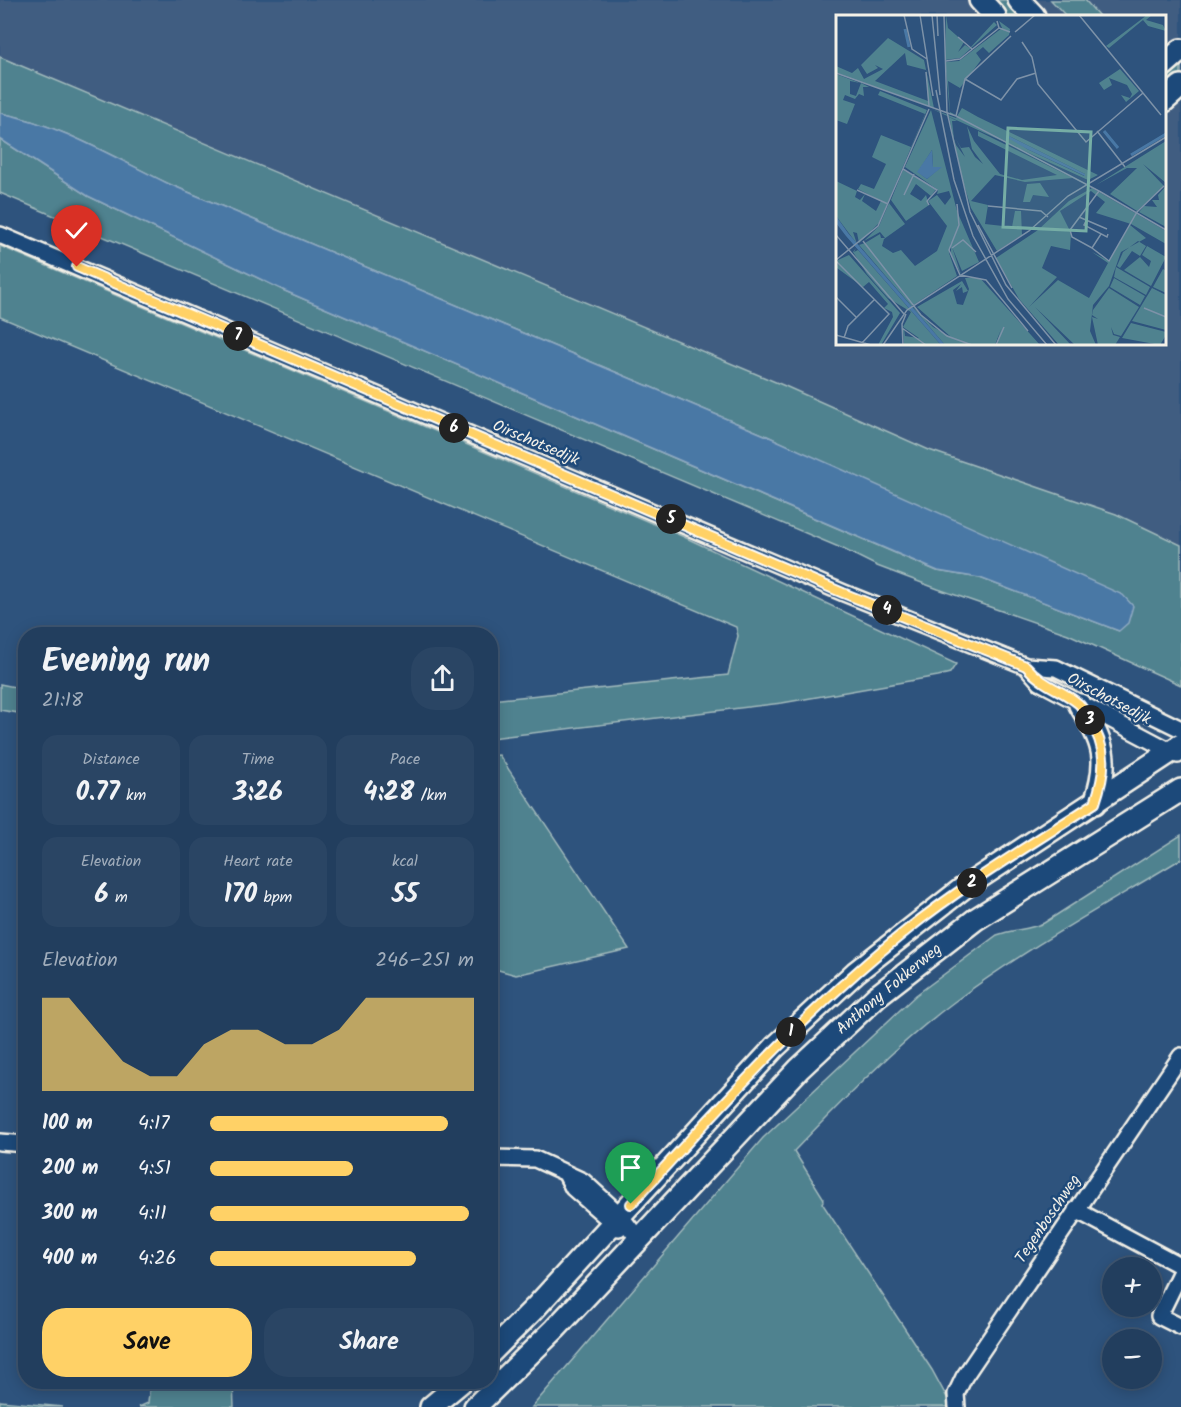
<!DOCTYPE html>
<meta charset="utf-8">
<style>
body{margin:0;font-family:Kalam,sans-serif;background:#2a4564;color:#f1f3f6;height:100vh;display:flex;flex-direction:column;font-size:22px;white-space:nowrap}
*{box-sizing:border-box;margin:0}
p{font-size:20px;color:#a2aebc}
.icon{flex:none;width:33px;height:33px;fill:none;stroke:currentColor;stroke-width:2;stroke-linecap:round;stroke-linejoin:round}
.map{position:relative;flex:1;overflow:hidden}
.drawer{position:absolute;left:18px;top:627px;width:480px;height:762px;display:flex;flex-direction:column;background:#223e5e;border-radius:24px;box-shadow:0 3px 15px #0003,0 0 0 2px #3f5773}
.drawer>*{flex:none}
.controls{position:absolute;left:1102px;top:1257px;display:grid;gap:12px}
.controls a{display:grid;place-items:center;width:60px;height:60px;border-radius:50%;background:#223e5e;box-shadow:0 3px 15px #0003,0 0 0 2px #3f5773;font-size:30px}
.pin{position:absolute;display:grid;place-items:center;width:51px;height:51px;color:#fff;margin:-62px -26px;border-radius:50% 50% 50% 0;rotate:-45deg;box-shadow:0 0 6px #0007}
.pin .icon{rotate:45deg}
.km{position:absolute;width:30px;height:30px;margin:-15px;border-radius:50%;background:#222;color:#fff;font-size:16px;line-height:30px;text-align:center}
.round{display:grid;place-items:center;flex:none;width:63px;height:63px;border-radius:24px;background:#2a4564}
.summary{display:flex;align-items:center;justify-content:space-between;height:102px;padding:0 24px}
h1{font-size:33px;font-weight:600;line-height:45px}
.stats{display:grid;grid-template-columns:repeat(3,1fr);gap:9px;height:102px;padding:6px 24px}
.stats div{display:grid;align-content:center;border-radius:15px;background:#2a4564;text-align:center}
.stats b{font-size:26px;font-weight:600}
.stats small{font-size:16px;font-weight:400}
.stats p{font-size:16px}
.chart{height:168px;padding:12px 24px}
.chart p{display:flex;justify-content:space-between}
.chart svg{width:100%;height:108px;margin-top:6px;fill:#ffd166;opacity:.7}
.cta{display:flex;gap:12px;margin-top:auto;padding:12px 24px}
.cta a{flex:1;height:69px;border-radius:24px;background:#ffd166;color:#111;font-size:24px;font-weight:600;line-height:69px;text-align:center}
.cta a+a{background:#2a4564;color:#f1f3f6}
ul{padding:0 24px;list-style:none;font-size:20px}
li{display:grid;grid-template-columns:96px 72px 1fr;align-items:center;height:45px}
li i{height:15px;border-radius:8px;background:#ffd166}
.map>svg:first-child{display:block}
.built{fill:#405d81;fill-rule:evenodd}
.green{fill:#4f828f;stroke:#a2babc;stroke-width:1.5}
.water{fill:#4978a5;stroke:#8da8c0;stroke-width:1.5}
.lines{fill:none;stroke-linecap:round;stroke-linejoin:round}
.street-casing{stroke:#f4f1e8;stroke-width:20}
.secondary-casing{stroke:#f4f1e8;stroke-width:26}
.street{stroke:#1f4a7a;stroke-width:15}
.secondary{stroke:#1f4a7a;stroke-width:21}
.route-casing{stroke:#fff;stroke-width:12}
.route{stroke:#ffd166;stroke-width:8}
.labels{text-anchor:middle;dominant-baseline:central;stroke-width:5;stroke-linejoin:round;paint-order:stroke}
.street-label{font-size:16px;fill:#f4f1e8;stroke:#1f4a7a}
.inset-river{fill:none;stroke:#4978a5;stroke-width:3}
.inset-road{fill:none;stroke:#7d92a8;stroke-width:1.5}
.view{fill:#76ada5;fill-opacity:0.15;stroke:#76ada5;stroke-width:3}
.inset-edge{fill:none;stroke:#f4f1e8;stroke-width:3}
</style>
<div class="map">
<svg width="1181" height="1407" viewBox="0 0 1181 1407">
<rect width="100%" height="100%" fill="#2e537d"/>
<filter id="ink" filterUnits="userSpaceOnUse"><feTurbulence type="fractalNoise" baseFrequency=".0167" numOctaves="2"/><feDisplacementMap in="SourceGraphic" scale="12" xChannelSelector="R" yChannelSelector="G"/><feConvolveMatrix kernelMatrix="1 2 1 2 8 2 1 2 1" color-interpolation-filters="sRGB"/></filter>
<g filter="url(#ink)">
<!-- built -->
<path class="built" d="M0,0H1181V559L0,62ZM838,16H1164V344H838Z"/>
<!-- green -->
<path class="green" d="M991,0H1010L1025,16H1006Z
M1051,0H1085L1099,16H1066Z
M0,57L785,386L929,450L1116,514L1181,545V685L1068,634L938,589L877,566L841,548L0,193V139L88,196L285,291L937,571L980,578L1119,631L892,494L767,436L169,184C115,158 59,124 0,113Z
M1181,60V79L1169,90L1165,85V75Z
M0,246L682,536L956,664L950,673L938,676L782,703L491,738V700L728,675L738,636L736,627L0,317Z
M0,684L25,689V714L0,710Z
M499,755L629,949L516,975L495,969L491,964L490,756Z
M1181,835V859C1105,905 1025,949 954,1002C895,1046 844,1099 794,1151L824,1199L822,1203L932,1370L952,1407H532L763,1138L916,995L997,935C1013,929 1029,930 1044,923Z
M150,1382H233L234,1407H139L148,1403Z
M0,1401L63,1407H0Z"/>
<!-- water -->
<path class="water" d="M0,113C59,124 115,158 169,184L767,436L1123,595L1133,606L1128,623L1119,631L980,578L938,571L285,291L88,196L0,139Z"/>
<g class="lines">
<defs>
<path id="street" d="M0,235L844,593L1026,666L1056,668L1181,729
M1026,666L1040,682L1178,755
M0,1142L26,1144
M490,1158L535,1159L583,1181L620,1215L639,1240
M567,1176L573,1188L619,1228
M1076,1210L1181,1266
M1181,1271L1159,1316L1181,1327
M957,1407L956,1394L964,1377L1181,1056"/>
<path id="secondary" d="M980,0L995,16
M1019,0L1034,16
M1164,65L1181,50
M1164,101L1181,86
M1080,705C1104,744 1110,758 1095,803
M490,1353L534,1309L775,1047L856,972L962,889L1181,745
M431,1407L461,1382
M475,1407L555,1329L799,1069L877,996L976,919L1181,790"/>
</defs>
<!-- street casing -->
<use href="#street" class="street-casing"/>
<!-- secondary casing -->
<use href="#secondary" class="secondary-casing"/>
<!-- street -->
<use href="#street" class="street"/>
<!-- secondary -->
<use href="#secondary" class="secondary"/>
</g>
</g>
<g class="lines" filter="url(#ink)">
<defs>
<path id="route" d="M77,267L843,593L1026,666C1045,688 1060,688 1079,704C1083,708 1086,715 1089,719C1108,749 1106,771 1095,803C1032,844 966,883 907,930C805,1011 719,1108 631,1204"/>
</defs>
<!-- route casing -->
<use href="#route" class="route-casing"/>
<!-- route -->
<use href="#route" class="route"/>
</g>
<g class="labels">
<!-- street labels -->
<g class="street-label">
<text transform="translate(536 443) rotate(23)">Oirschotsedijk</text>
<text transform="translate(1109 699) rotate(28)">Oirschotsedijk</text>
<text transform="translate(889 989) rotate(-40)">Anthony Fokkerweg</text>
<text transform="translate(1048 1219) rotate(-56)">Tegenboschweg</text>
</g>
</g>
<!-- overview -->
<g transform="translate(836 15)">
<rect width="330" height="330" fill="#2e537d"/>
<path d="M110,0L112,13L128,27L122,37L129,30L134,33L158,7L161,10L124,43L109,45ZM311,0H316L310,5L327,10L330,16L312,11L307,5L273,33L270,31ZM163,6L174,14L173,20L153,38L147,32L140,38L145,45L124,73L112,66L114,97L120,100L114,99L109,47L123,46L166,13ZM52,23L88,45L98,93L0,58V51L16,58L22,53L28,64L47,54L39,50L42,53L31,59L25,50ZM69,38L71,50L90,55L92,86L39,66ZM284,54L303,76L290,87L285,80L294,83L296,79L291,70L273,63L276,70L268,75L263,68ZM0,59L24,68L14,66V79L20,81L25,68L33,72H27L28,81L23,79L19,84L9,80L7,85L19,89L11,109L0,105ZM44,76L91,95L43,208L23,228L21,218L17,217L21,229L0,201V166L21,176L19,182L24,185L29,179L26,186L40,196L45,186L22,174L25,169L38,174L50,149L36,142L45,120L75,132L89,99L42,80ZM126,93L142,102L262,160L252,165L96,94L120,103ZM173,121L249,159L248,161L191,134ZM95,95L121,196L143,247L126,256L116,232L125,259L115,240V228L113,238L121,261L76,291L97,312L115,322L81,292L126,266L132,276L127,278L126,272L120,276L125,269L117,275L121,289L127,290L133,274L129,263H144L204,330H160L165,314L159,330H109L23,230L29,228L44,219L45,223H49L44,217L28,226L43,211L53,188L69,209L48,224L46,231L57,238L65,235L79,251L101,236L111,211L92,186L101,180L109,190L115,182L113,176L101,179L102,175L69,152ZM96,135L97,152H105L91,164L82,157ZM113,102L121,106H116L118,124L120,130L129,142L120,124L125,133L133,132L139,142L147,149L136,134L131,111L138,126L164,159L186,165L221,160L142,121V116L237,163L189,167L159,160L135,186L152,190L149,209L176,212L179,196H185L186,220L161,236L135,193L126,163ZM330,126V168L307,149L328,171L301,196L274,179L301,153H291L260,170ZM67,155L100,174L95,181L80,169L74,179L85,186L90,180L93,190L70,206L55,185ZM204,168L213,182L197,180L194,187H187L191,169ZM330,171V212L303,197L308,191L321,192L316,185H323L322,180ZM256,173L330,216V229L295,209L260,198L269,187L255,176L224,196L235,218L234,235L215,231L206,253L221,262L193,292L222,265L253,283L272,248L256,237L273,246L294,210L310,223L285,237L273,271L257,290L254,316L260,330H239L199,292L235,330H223L183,284L160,243L202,215L233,186ZM302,226L310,231L304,241L296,236L284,253L281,251L287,237ZM311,231L330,242L315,271L288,255L304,242L313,252L315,246L306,240ZM20,233L18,237L22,235L105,330H68L67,315L68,313L69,321L83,323L67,312L75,297L52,283L31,259L17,237ZM13,240L64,298L45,330H42L57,302L56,297L48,293L52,289L33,267L27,272L1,253L2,245ZM280,252L314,272L310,280L278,262ZM327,254L330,256V278L317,272ZM278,263L309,281L304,290L274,272ZM273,273L303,292L285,321L278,319L275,312L277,320L284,322L279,330H262L256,302L262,304L256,300L257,295ZM316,273L330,280V315L296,306ZM295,308L330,317V320L324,330L286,323Z" fill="#4f828f" fill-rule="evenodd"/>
<path d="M173,121L249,159V161L191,134L170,122ZM96,135L97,152H106L91,164L81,157ZM0,201L12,218L109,330H105L10,221L0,208Z" fill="#4978a5"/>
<path class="inset-river" d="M69,14L73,32M268,116L282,133M295,140L330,119"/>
<path class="inset-road" d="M68,0L76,34L91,44M84,0L97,81M96,0L104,80M101,0L102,21M108,0L111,97L134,197L170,270L220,330M243,0L325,100M161,6L163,13L174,17M179,17L199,0M122,22L136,34M186,27L196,42L202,69L250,127L307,78M110,46L124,44L163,13M90,57L93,91M0,58L120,101M129,64L165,85L181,64L200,58M100,75L118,165L137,221L172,284L211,330M120,101L263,176M120,101L129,64L175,21M261,116L289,152M67,154L101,175L91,186L93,190M21,175L52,189M263,176L330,215M263,176L234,215L236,222L256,233L265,219M68,180L78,159M121,189L123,210L113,235L124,260L150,265L192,316M152,191L205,196L212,202M243,202L271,214M250,206L248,210L271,222L272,219M142,210L176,273M0,220L68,299M27,226L85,300L111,321L136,330M116,233L127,225L140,237M256,233L273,246L301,197L328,171M0,245L42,211L93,94M0,246L53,299L26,328M0,282L20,302M308,293L330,302M66,313L90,330M0,320L35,330M8,323L12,311L38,285M47,330L71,295L193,216L232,181L330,122M67,330L66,309L70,299M160,330L168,312"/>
<path class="view" d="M172,113L255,117L250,216L167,212Z"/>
<rect width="330" height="330" class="inset-edge"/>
</g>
</svg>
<div class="controls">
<a>+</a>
<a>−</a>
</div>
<div class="pin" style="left:631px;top:1204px;background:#1e9e55"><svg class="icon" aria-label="arrive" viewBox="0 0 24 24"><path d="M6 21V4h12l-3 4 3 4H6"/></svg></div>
<div class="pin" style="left:77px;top:267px;background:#d93025"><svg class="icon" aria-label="check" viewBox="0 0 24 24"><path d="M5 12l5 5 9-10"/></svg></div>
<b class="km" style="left:791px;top:1032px">1</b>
<b class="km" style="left:972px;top:883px">2</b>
<b class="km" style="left:1090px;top:720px">3</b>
<b class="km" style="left:887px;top:610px">4</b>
<b class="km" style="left:671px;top:519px">5</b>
<b class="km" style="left:454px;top:428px">6</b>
<b class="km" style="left:238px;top:336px">7</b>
<section class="drawer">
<div class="summary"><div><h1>Evening run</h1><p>21:18</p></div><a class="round"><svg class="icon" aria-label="share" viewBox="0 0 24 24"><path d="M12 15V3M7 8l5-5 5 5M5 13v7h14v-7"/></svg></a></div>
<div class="stats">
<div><p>Distance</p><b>0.77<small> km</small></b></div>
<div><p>Time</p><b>3:26</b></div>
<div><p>Pace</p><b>4:28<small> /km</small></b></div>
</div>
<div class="stats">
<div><p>Elevation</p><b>6<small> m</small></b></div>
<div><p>Heart rate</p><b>170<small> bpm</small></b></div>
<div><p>kcal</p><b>55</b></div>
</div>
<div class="chart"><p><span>Elevation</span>246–251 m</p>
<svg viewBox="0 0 160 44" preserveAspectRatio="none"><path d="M0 44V6L10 6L20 19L30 32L40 38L50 38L60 25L70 19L80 19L90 25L100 25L110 19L120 6L130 6L140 6L150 6L160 6V44z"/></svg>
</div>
<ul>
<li><b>100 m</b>4:17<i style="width:90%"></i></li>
<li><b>200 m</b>4:51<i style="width:54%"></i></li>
<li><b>300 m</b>4:11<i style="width:98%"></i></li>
<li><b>400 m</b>4:26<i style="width:78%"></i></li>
</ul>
<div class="cta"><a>Save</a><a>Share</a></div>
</section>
</div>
